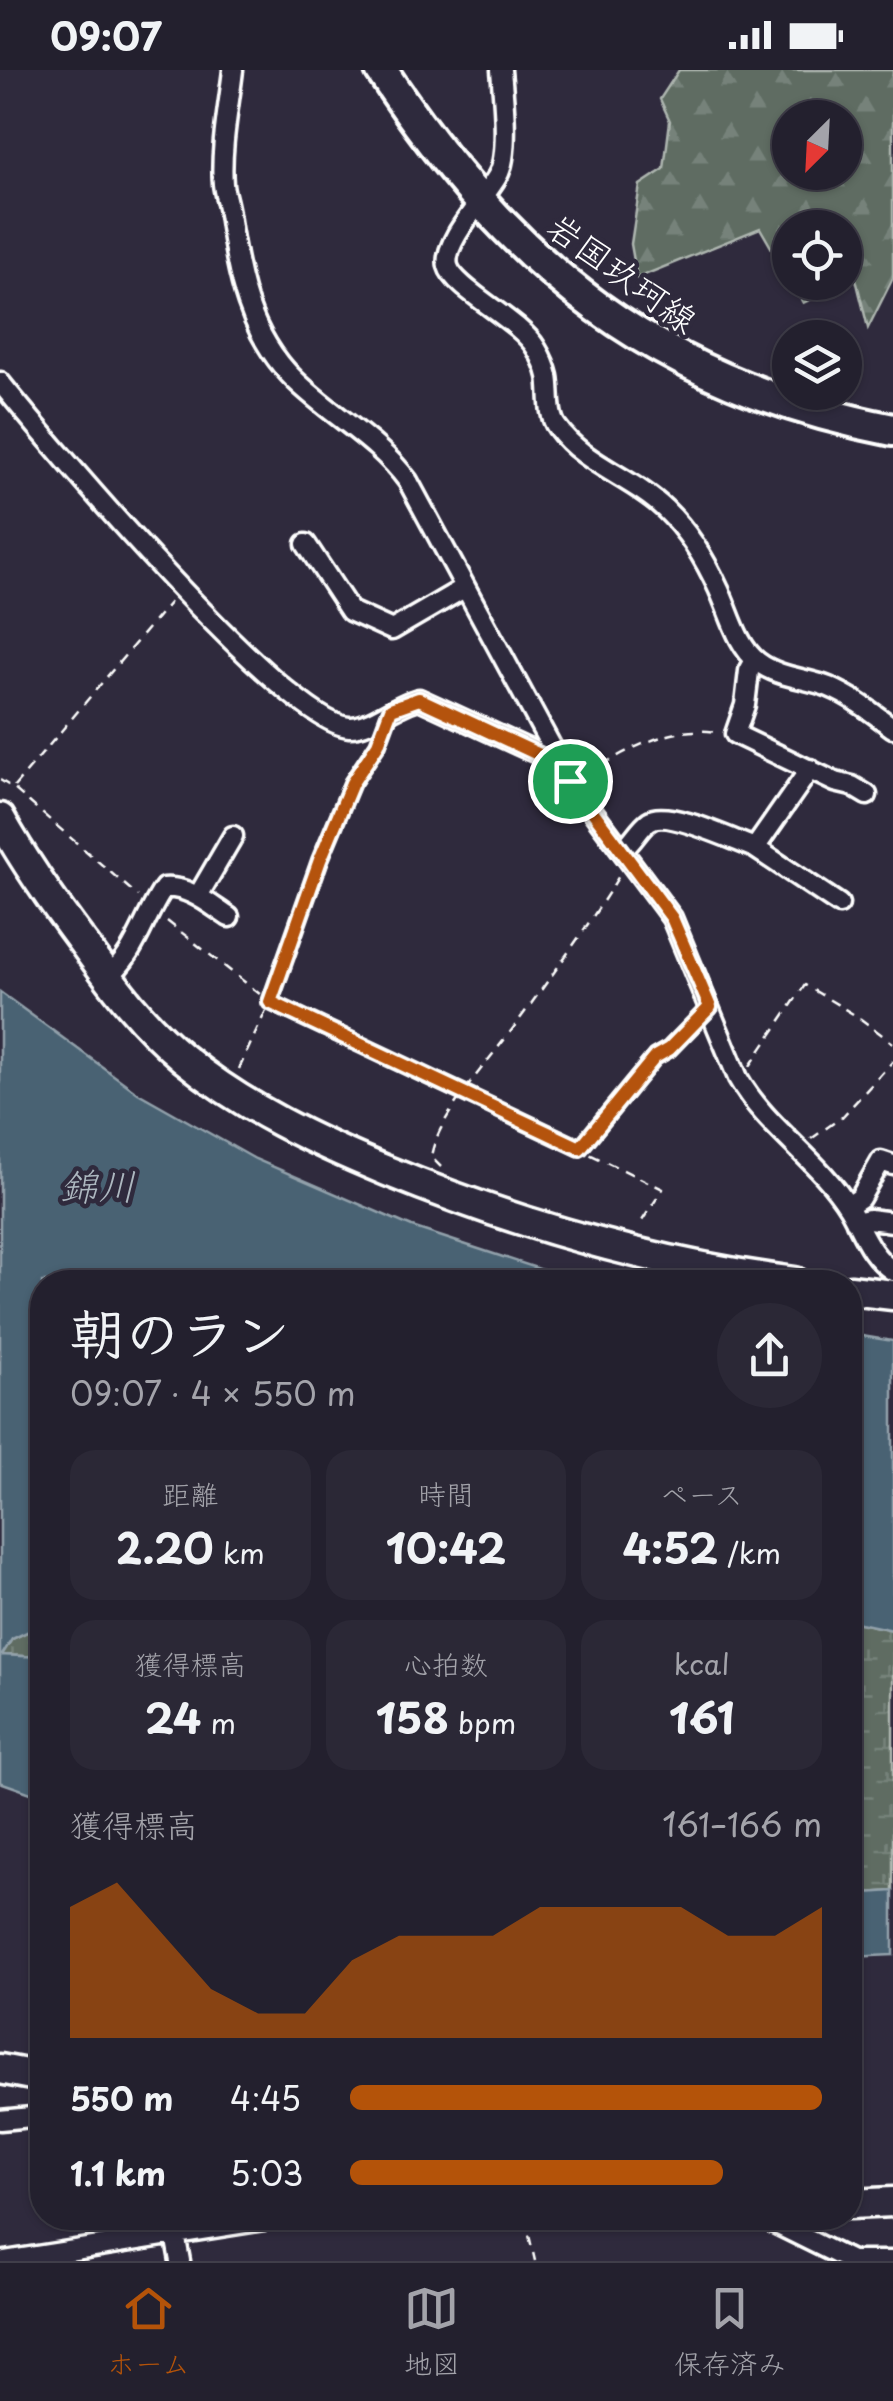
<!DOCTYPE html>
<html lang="ja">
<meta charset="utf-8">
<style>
body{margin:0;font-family:"Playpen Sans","Klee One",sans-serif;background:#2b2836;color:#f1f3f6;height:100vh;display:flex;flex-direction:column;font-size:38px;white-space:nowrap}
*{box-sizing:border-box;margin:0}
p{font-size:32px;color:#a3a3aa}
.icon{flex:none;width:55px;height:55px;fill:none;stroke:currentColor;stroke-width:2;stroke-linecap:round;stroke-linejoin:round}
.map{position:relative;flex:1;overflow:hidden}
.sheet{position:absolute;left:30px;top:1200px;width:832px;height:960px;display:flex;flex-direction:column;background:#23202e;border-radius:40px;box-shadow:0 2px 8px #0004,0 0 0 2px #403e4a}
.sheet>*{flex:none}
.needle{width:65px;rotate:204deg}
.tools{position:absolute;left:772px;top:30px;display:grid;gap:20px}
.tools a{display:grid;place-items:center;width:90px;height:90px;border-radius:50%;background:#23202e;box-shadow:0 2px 8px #0004,0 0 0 2px #403e4a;font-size:50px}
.pin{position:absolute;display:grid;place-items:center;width:85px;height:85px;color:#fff;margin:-42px;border:5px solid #fff;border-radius:50%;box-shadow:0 2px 10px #0007}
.round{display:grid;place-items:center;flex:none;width:105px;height:105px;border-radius:52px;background:#2b2836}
.head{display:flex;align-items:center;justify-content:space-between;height:170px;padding:0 40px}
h1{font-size:55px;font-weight:700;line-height:75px}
.metrics{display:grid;grid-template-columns:repeat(3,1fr);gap:15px;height:170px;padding:10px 40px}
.metrics div{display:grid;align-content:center;border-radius:25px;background:#2b2836;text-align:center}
.metrics b{font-size:42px;font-weight:700}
.metrics small{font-size:28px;font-weight:400}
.metrics p{font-size:28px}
.chart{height:280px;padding:20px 40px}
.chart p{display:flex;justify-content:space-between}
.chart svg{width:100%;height:180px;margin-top:10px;fill:#b45309;opacity:.7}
ul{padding:0 40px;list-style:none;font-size:32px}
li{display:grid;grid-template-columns:160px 120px 1fr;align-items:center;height:75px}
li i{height:25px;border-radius:12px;background:#b45309}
.status{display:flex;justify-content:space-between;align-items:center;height:70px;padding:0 50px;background:#23202e;direction:ltr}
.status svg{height:28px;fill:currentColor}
.tabs{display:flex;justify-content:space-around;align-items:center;height:140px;border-top:2px solid #403e4a;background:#23202e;font-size:28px;color:#a3a3aa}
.tabs a{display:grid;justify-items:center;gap:5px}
.tabs .selected{color:#b45309}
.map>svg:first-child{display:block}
.forest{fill:url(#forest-firs);stroke:#aeb6b0;stroke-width:2.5;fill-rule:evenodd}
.wetland{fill:url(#wetland-marsh);stroke:#aeb6b0;stroke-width:2.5}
.water{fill:#496273;stroke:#92a1ab;stroke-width:2.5}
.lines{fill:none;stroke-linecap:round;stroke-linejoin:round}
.street-casing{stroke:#fff;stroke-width:25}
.secondary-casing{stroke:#fff;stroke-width:35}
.primary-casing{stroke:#fff;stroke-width:38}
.path{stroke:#fff;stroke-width:2.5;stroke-dasharray:10 8;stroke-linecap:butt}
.street{stroke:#2f2a3d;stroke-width:18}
.secondary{stroke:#2f2a3d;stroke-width:28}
.primary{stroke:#2f2a3d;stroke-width:30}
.route-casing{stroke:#fff;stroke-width:20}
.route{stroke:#b45309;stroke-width:12}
.labels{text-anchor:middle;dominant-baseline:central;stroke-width:9;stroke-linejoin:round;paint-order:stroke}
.street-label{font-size:35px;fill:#fff;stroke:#2f2a3d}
.water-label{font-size:38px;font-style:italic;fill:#adb8c0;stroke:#2f2a3d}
</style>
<div class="status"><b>09:07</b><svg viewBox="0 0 49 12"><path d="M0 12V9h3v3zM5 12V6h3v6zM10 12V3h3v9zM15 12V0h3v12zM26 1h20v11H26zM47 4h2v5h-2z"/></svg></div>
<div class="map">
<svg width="893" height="2191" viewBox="0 0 893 2191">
<defs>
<pattern id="forest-firs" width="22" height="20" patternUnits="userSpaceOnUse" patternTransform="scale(2.5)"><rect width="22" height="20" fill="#5e6c62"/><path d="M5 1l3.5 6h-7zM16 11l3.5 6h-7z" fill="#76827a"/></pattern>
<pattern id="wetland-marsh" width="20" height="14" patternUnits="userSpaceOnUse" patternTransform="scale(2.5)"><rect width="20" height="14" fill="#5e6c62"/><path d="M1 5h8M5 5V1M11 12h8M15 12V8" fill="none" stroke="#76827a"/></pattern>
</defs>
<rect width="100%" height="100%" fill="#2f2a3d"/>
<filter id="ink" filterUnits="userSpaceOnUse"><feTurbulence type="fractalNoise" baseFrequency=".01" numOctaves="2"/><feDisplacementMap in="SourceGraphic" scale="20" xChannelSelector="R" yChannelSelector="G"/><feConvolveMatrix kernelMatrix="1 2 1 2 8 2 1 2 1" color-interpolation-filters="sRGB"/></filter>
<g filter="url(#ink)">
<!-- forest -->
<path class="forest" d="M679,0H893V208L868,258L856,209L803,233L792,213L845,212V158H790V210L760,158L637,208L631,174L640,115L664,99L670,51L660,29ZM790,48H845V102H790Z"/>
<!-- wetland -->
<path class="wetland" d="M850,1551L893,1560V1821L850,1824Z
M42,1555V1587L1,1585L12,1569Z"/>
<!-- water -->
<path class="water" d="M0,922L138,1023L255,1089L412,1157L579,1212H42V1555L12,1569L2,1585L42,1587V1727L0,1712Z
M850,1264L893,1271V1560L850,1551Z
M893,1821V1885L850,1887V1824Z"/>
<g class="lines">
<defs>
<path id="street" d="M233,0C229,35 220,80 223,114C224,124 228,134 229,144C238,205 248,264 295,310C332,346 377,369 408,411L570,711L672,848L738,1008C766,1058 819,1089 849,1138C863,1162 869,1185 893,1201
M501,0C503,25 510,84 498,105C487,126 442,172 448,196C454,219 520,250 536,278C541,286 546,297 548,306C551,321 547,344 557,357C583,394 633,408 665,439C688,461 706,491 719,520C730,543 737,576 758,592C779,608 807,608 829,617C853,627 873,643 893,658
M0,312C48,372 285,653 349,657C370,658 396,634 419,629L545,687L556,685
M306,474L350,541L392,560L464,518
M755,590L749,601L745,635L735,664L835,712L852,716L867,725
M755,778L839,834
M622,780C633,772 639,758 649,751C666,738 735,771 755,778L810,699
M198,826L233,766
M107,907C135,887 144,846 164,818C189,816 209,834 229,847
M848,1136L860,1128L881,1091L893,1095
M856,1152L869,1149L893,1152
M0,2050L42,2046
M172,2148L180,2191
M764,2148L851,2191
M5,2191L277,2148
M849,2191H893"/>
<path id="secondary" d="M0,748C25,793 53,833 84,874C114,916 143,955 183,988C244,1038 314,1071 387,1101C517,1154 656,1194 795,1212
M850,1220L893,1225
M0,1999L42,2007
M850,2134L893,2132"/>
<path id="primary" d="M381,0C511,197 657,315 893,360"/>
</defs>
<!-- street casing -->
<use href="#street" class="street-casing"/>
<!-- secondary casing -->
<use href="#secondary" class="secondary-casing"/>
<!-- primary casing -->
<use href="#primary" class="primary-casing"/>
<!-- path -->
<path class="path" d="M586,703C630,680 667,655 718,662
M0,710L13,718L138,826
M14,717L170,532
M167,851L270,932L663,1119L638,1157
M750,996L805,915L858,947L893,973
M239,999L270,932L320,790L352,713L380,667
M811,1069L842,1047L893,991
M580,1078L655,987L669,979L694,951
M441,1097L431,1087C437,1047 489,991 514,957C550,908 588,857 620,804
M525,2148L535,2191"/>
<!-- street -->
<use href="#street" class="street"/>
<!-- secondary -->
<use href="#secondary" class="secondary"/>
<!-- primary -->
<use href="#primary" class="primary"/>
</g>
</g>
<g class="lines" filter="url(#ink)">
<defs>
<path id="route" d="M419,629L544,687L556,686L570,711L672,848L710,937L669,979L655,987L580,1078L270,932L320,790L352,713L378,674L391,639Z"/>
</defs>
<!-- route casing -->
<use href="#route" class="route-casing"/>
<!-- route -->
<use href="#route" class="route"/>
</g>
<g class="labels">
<!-- street labels -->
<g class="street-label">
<text transform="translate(623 202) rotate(36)">岩国玖珂線</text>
</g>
<!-- water labels -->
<g class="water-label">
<text x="98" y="1114">錦川</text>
</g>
</g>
</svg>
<div class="tools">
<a><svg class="needle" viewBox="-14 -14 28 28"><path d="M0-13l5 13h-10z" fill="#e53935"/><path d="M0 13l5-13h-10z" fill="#a3a3aa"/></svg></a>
<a><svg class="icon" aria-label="locate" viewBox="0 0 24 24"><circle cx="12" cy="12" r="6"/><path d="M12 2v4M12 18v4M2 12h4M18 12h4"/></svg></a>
<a><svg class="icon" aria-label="layers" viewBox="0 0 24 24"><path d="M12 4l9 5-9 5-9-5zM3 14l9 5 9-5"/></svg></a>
</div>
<div class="pin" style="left:570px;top:711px;background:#1e9e55"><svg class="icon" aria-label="arrive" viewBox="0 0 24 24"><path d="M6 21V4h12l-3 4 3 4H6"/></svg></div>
<section class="sheet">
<div class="head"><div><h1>朝のラン</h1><p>09:07 · 4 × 550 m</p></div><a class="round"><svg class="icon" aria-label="share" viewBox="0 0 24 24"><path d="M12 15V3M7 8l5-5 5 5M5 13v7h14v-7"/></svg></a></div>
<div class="metrics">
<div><p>距離</p><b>2.20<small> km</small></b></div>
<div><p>時間</p><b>10:42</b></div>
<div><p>ペース</p><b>4:52<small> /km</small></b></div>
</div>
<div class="metrics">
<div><p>獲得標高</p><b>24<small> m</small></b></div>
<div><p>心拍数</p><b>158<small> bpm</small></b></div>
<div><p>kcal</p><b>161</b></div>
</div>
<div class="chart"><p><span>獲得標高</span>161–166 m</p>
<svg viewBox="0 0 160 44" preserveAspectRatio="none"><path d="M0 44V12L10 6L20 19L30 32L40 38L50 38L60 25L70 19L80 19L90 19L100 12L110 12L120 12L130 12L140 19L150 19L160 12V44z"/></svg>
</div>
<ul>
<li><b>550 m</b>4:45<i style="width:100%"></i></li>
<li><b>1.1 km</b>5:03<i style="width:79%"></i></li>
</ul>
</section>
</div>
<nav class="tabs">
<a class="selected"><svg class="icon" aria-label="home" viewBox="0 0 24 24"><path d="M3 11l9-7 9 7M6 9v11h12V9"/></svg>ホーム</a>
<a><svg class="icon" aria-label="map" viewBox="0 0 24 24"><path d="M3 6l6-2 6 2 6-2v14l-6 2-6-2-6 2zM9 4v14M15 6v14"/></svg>地図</a>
<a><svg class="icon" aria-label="saved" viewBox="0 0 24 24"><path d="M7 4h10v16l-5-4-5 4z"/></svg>保存済み</a>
</nav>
